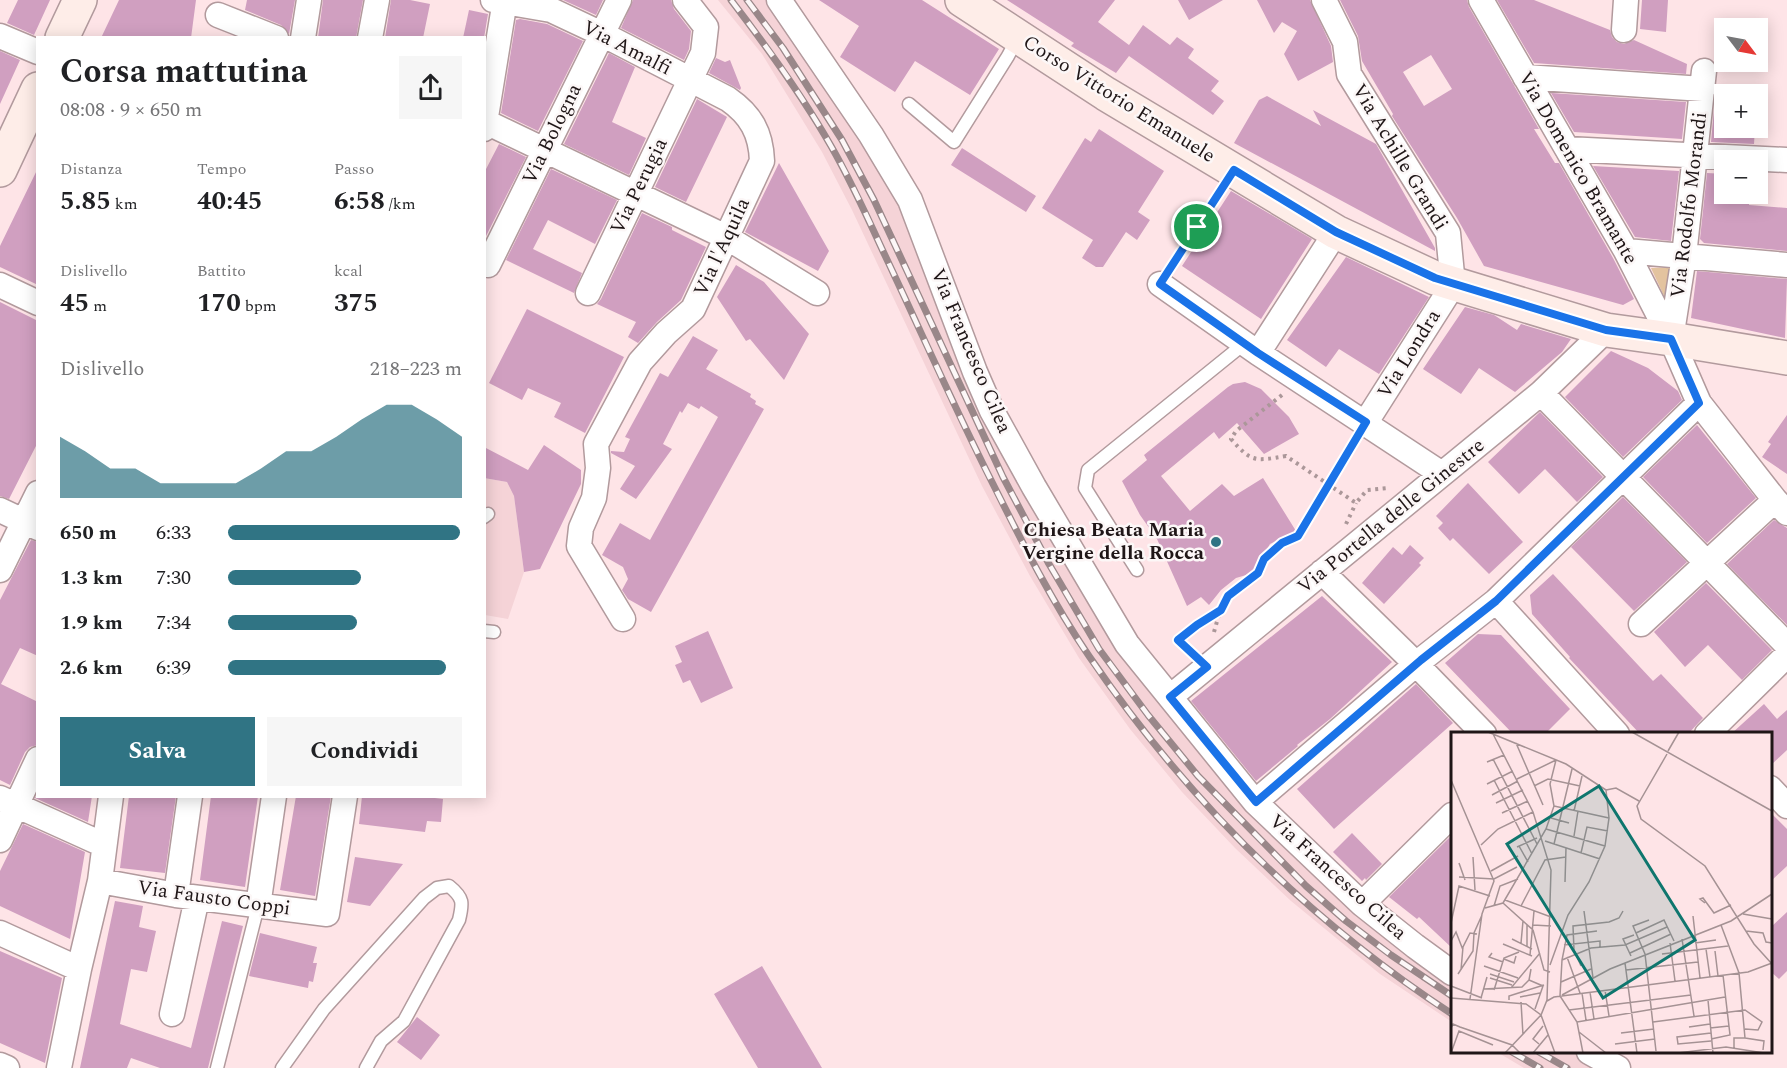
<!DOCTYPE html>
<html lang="it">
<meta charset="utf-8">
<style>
body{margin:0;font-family:Spectral,serif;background:#f6f6f6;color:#202124;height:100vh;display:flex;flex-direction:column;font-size:22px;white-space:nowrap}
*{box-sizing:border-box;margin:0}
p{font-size:20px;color:#757577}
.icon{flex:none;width:33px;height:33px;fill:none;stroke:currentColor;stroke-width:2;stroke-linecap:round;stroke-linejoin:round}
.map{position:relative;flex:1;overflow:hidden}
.sheet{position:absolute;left:36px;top:36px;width:450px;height:762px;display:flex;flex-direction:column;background:#fff;border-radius:0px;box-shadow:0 3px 15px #0003}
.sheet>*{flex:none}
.needle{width:39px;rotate:122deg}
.buttons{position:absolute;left:1714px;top:18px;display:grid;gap:12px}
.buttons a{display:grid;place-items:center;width:54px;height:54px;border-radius:0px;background:#fff;box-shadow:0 3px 15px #0003;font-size:30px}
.pin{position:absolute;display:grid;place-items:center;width:51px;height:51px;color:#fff;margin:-26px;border:3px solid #fff;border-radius:50%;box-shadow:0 2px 6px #0007}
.round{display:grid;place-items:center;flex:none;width:63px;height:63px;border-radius:0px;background:#f6f6f6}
.headline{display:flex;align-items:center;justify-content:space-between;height:102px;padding:0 24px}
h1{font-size:33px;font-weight:700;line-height:45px}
.figures{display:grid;grid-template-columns:repeat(3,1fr);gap:9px;height:102px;padding:6px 24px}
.figures div{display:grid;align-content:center}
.figures b{font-size:26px;font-weight:700}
.figures small{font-size:16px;font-weight:400}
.figures p{font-size:16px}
.chart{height:168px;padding:12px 24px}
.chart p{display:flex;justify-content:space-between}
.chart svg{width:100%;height:108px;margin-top:6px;fill:#307484;opacity:.7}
.action{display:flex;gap:12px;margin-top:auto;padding:12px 24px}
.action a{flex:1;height:69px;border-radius:0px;background:#307484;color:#fff;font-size:24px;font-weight:700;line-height:69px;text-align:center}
.action a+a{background:#f6f6f6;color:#202124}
ul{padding:0 24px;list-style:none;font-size:20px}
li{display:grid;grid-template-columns:96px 72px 1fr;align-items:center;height:45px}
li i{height:15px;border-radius:8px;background:#307484}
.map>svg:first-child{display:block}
.built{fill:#f5d3d7}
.green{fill:#e3c39f}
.building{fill:#d09fc0;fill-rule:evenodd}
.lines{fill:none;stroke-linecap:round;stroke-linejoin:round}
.service-casing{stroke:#b29a9d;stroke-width:15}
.minor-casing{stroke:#b29a9d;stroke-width:27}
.secondary-casing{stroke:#b29a9d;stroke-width:36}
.path{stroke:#ab9799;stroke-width:4;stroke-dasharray:3 4.5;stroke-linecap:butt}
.service{stroke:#fff;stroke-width:12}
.minor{stroke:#fff;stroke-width:24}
.secondary{stroke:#feede8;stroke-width:33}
.rail-casing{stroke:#998789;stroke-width:7}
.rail{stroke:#fcf7f7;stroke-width:4.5;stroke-dasharray:14;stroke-linecap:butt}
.route-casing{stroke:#fff;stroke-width:12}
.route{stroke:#1a73e8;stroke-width:8}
.poi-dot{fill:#307484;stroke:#fcf7f7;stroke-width:2}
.labels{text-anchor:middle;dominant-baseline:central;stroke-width:5;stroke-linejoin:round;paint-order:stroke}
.street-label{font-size:20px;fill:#1f1617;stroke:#fcf7f7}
.poi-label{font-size:20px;font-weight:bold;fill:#1f1617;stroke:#fcf7f7;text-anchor:end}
.inset-road{fill:none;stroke:#a59294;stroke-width:1.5}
.view{fill:#0f766e;fill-opacity:0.15;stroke:#0f766e;stroke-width:3}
.inset-edge{fill:none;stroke:#1f1617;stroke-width:3}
</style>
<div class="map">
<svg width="1787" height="1068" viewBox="0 0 1787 1068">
<rect width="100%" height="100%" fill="#fee4e7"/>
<!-- built -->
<path class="built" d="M718,0H767L797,40L899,202L955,341L1164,704L1452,977V1022L1380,974L1291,901L1235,848L1182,792L1130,729L1079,658L1030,576L982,486L852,210L822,152L762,54Z
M484,478L507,482L514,496L524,572L508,619L485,615Z
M1497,1052H1573L1603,1068H1524Z"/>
<!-- green -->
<path class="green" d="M1672,267L1670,297L1664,296L1651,268Z"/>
<!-- building -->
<path class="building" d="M18,0H50L34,35L7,23Z
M119,0H196L191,38H101Z
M247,0H295L289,34L281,25L245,10Z
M323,0H363L356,38H318Z
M391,0H410L430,4L423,38H385Z
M563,0H603L596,15Z
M633,0H671L674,9L691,31L689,49L684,60L621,28Z
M819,0H922L999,49L970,95L915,61L895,92L840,57L859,26Z
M1007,0H1115L1098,22L1129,45L1143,25L1170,45L1177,37L1194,49L1188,58L1219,81L1211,91L1224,101L1213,115L1129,56L1116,73L1071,46L1074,43Z
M1178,0H1223L1189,20Z
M1257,0H1310L1331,46L1333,62L1298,81L1284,54L1297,31L1282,22L1274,33Z
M1340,0H1467L1469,7L1539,129H1534L1555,163H1559L1613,258L1634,299L1623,305L1484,266L1457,218L1392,116L1393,114L1362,61L1358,36ZM1431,55L1452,89L1424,106L1403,72Z
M1497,0H1534L1610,30L1612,37L1617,42L1624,44L1634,40L1687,64L1686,74L1534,63Z
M1642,0H1668L1666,32L1640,29Z
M469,10L488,14L484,38H463Z
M520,19L547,24L583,41L538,131L501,113L516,20Z
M0,51L20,60L0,104Z
M609,53L635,67L612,122L646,138L629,175L564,144Z
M716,58L725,62L730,60L741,88L740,90L709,73Z
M1551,93L1686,102L1682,139L1574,132Z
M1267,96L1321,126L1313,110L1376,144L1435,248V251L1234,143L1259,100Z
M697,99L727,117L686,202L655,187Z
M1715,99L1725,100V128H1755L1754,144L1711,142Z
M1099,129L1164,171L1138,212L1150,220L1137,240L1126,232L1103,267H1096L1082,258L1093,240L1042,208L1085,138L1091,142Z
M499,144L526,157L484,240V173Z
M962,148L1036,196L1026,212L951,165Z
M779,163L829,251L818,271L745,232Z
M1593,166L1679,171L1671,241L1635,237Z
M38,168V285L0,267V246Z
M551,169L617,200L595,244L548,220L533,249L582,273L574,293L506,260Z
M1707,173L1725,174V194H1750L1749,205L1787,208V251L1704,243L1700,239Z
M1231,191L1312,239L1261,319L1182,266Z
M642,213L672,227V230L706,247L681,300L657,322L638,343L628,337L636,322L597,304L601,299Z
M1346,257L1429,297L1379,374L1339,349L1326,367L1287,340Z
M736,265L764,282L809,334L784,380L750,339L746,341L717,297Z
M1697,271L1787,279L1785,338L1691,318Z
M0,302L38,321V442L9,499L0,496Z
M1465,307L1494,315L1517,330L1521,324L1571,339L1562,352L1515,392L1479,368L1461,394L1423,369Z
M527,309L624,357L585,433L554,417L561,403L528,388L522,400L489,383Z
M693,336L718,350L706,369L751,394L750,397L756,401L755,404L764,409L651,612L628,599L622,590L628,579L623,567L602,555L620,523L650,540L718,417L701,406L699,409L688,403L682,413L680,411L663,444L672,449L636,499L620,489L635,466L611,453V451L624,452L630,439L625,437L660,373L668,377Z
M1611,351L1648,368L1678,391L1682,400L1623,457L1565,397Z
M1245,382L1261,389L1289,417L1299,434L1264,454L1237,423L1219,439L1214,432L1161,476L1190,511L1222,484L1234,496L1263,478L1296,531L1270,544L1253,573L1236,578L1221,590L1209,605L1201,597L1187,606L1157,539L1140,515L1122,481L1147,460L1144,455L1228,387L1233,384Z
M1540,412L1603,477L1577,502L1545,469L1519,494L1488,462Z
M1787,415V474L1762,457L1771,444L1768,442Z
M1697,425L1756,498L1707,543L1643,477Z
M544,445L581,470V484L540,569L524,572L514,496L507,482L484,478V447L528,470Z
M1468,483L1523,542L1489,574L1453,538L1450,541L1438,528L1443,523L1436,516Z
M1623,497L1687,562L1634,611L1571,547Z
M1774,520L1787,528V625L1727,564Z
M31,540L38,542V656L20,648L1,684L38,702V745L30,747L25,752L10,785L0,780V600Z
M1410,545L1424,558L1419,563L1421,565L1384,604L1362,583L1393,547L1402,555Z
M1553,574L1653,681L1661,674L1703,718L1688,734H1640L1569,658L1570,657L1532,614L1530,595Z
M1706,583L1772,650L1742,680L1708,645L1685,667L1654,632Z
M1322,596L1392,662L1330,719L1297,745L1298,746L1256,781L1191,701Z
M708,631L733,688L701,703L690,680L683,683L675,665L682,662L675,646Z
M1478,634L1501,635L1570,709L1545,734H1513L1445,663Z
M1416,684L1453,723L1334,829L1297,789Z
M1764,704L1777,719L1787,710V750L1770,766V734H1731Z
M38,794V796H92L88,822L35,798Z
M129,796H176L165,873L120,868Z
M211,796H258L245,887L200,880Z
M296,796H331L315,896L280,890Z
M362,796H419L443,799L441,822L427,821L425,832L359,824Z
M1770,812L1787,829V866L1770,882Z
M23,824L85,852L70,939L0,906V871Z
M1352,833L1382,864L1366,880L1365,878L1362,881L1333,852Z
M1452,835V948L1419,917L1417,919L1389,897Z
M355,857L403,864L370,906L347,902Z
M115,901L143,906L139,927L156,931L147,972L131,969L120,1024L191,1048L222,921L243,926L208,1068H160L131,1058L127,1068H80Z
M1787,912V971L1779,979L1770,971V928Z
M260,933L317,947L313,963H317L313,982L309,981L308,988L249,976Z
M0,951L62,978L45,1063L0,1043Z
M762,966L822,1068H758L714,994Z
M417,1017L440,1035L421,1060L397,1042Z"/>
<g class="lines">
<defs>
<path id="service" d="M909,104L954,142L1008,56L1018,37
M484,517L488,514
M1137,570L1085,488L1088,470L1245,343
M484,631L494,632
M217,1068L258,906
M282,1068L324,1009L424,898L437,888L449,886C464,898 463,903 459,920L404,1021L381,1041L366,1068"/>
<path id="minor" d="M493,0L551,10L602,34L728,99C751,115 761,133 762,161L693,309L666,333L640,362L596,444L598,468L594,498L581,528L579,546L623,619
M779,0L871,135L910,200L975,372L992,411L1034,487L1127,644L1255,802L1362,904L1415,946L1452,973
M1324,0L1345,42L1349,74L1448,233L1453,285L1366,422
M1481,0L1626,251L1671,339L1699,403L1775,500L1787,513
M218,15L276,38
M1624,30L1626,0
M0,36L38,52
M303,38L309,0
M370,38L377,0
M1525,77L1703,89
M484,121L726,237L817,293
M484,129L505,0
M1567,149L1787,160
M1626,251L1787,265
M484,264L488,265L619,0
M1160,284L1258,353L1442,474
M0,285L38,303
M588,293L703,53L706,27L685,0
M1671,339L1684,256L1704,71
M1258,353L1336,232
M1541,393L1787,645
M0,510L38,528
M0,570L38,493
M1322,572L1416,664L1484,734
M1496,601L1617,734
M1641,624L1775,500
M1170,697L1541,393L1606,330
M1707,734L1787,655
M1770,788L1787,806
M0,798L104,845
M1255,802L1421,660L1496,601L1699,403
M0,840L38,759
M100,881L176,895L327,914L345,796
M176,895L190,796
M1362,904L1452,815
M258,906L274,796
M0,933L79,969
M172,1014L197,898
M1589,1052L1618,1068
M0,1065L7,1068
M59,1068L79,969L100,881L111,796"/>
<path id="secondary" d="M962,0L1106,94L1336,232L1435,278L1606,330L1671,339L1787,358
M62,38L80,0
M0,170L38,89"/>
</defs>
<!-- service casing -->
<use href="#service" class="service-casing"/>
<!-- minor casing -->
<use href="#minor" class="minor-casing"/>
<!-- secondary casing -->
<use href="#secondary" class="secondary-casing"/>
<!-- path -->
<path class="path" d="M1170,267L1220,191
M1282,395L1236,431L1231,439C1252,463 1255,461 1286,456L1356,503L1367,490L1389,488
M1346,524L1356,503
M1214,632L1220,611
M1191,652L1178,640L1197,625L1221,610L1228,596L1258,573L1264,559L1282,543L1298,536L1354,441"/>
<!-- service -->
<use href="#service" class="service"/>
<!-- minor -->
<use href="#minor" class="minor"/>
<!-- secondary -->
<use href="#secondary" class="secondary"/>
<defs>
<path id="rail" d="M731,0C767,47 802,95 831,146C850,179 866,214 882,249C919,327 954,407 993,484C1022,542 1052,602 1089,656C1186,798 1308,920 1452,1014
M747,0L783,48L842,140L874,200L1003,477L1049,564L1099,649L1148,715L1198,776L1306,886L1346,921L1391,955L1452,996
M1512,1052L1540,1068
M1539,1052L1567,1068"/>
</defs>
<!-- rail casing -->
<use href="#rail" class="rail-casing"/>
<!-- rail -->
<use href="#rail" class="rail"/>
</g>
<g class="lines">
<defs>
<path id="route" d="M1234,170L1336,232L1435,278L1606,330L1671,339L1699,403L1496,601L1421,660L1256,802L1170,697L1207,667L1178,640L1197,625L1221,610L1228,596L1258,573L1264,559L1282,543L1298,536L1366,422L1258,353L1160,284Z"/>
</defs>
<!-- route casing -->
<use href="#route" class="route-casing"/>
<!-- route -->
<use href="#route" class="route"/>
</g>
<!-- markers -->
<circle class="poi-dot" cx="1216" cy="542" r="6"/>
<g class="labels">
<!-- street labels -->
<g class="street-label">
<text transform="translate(627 48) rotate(27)">Via Amalfi</text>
<text transform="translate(1119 99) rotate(32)">Corso Vittorio Emanuele</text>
<text transform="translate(552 134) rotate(-64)">Via Bologna</text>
<text transform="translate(1400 157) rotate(59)">Via Achille Grandi</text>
<text transform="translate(1578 168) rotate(60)">Via Domenico Bramante</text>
<text transform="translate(639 186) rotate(-64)">Via Perugia</text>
<text transform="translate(1689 205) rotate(-83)">Via Rodolfo Morandi</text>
<text transform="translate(722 247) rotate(-65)">Via l'Aquila</text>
<text transform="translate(971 351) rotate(67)">Via Francesco Cilea</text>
<text transform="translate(1409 354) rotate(-58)">Via Londra</text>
<text transform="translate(1391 516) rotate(-39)">Via Portella delle Ginestre</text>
<text transform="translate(1338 877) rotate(42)">Via Francesco Cilea</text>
<text transform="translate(214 898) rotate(8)">Via Fausto Coppi</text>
</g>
<!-- poi labels -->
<g class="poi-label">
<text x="1204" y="530">Chiesa Beata Maria<tspan x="1204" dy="23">Vergine della Rocca</tspan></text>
</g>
</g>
<!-- overview -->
<g transform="translate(1451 732)">
<rect width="321" height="321" fill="#fee4e7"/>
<path class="inset-road" d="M37,0L115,32L155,58M41,0L82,80L100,138L96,268L90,283L54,321M181,0L321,79M65,11L92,73M217,19L228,0M216,22L186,74L190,87L254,134L303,212L321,232M42,27L86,112M36,30L53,23M66,47L105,28M0,48L43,149L31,182L19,267M43,48L81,122M36,52L62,39M83,54L97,47L129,54M155,58L165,56L188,69M41,63L67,49M45,71L72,58M103,74L158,86M123,79L131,44M51,81L77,69M100,86L118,91M95,97L154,114M123,104L127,79M94,109L149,127M103,112L121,37M30,113L47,97L82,80M68,114L77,130M66,115L86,106M130,121L136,95L157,99M22,125L24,158M8,131L14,148M40,139L67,124M8,145L43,147L66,135M114,150L115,116M54,168L100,185M52,171L82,198L93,238L99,240M254,171L249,167L252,166L263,181L280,173M43,174L49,154L67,147M70,174L94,128L115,125M34,176L52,171L95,97L103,74L99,52L105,28M133,179L142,246M292,182L321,187M242,184L249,246M198,188L182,194L194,222L205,319M0,191L8,154L39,164M82,193L100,194M270,193L288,241L294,306M295,199L312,201L315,210L321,211M185,201L213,188L223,209M61,207L81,217M231,207L243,284M0,209L5,200L12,218M70,211L72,189M219,211L224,249M244,211L265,208M52,212L81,224M113,213L149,209V215M76,214V193M255,217L259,245M264,219L267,244M41,221L38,225L52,230M179,221L220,202M211,222L277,214M79,223L83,179M180,224L172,207L183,203M116,225L129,261M53,227L63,231L65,224M111,228L140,216L174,213L216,195M174,231L186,321M99,233L117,183L138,150L154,114L158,86L155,58M33,234L67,246M130,234L123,218L122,194L158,190L168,186L172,179M80,237L78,248L92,254L84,277M10,238L12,215L19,201L26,202M175,238L247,230M7,242L22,219L23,201L31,183M39,242L63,250M39,246L61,253M110,250L140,237M0,254L31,266M60,256L89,221M33,257L71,255L78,248M43,258L53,226L68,220M154,258L158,284M139,260L143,287M131,261L135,288M111,263L159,237L280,189L321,162M69,265L89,261M0,266L75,272L90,283L104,321M30,266L36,245M58,268V264L93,253M257,268L262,321M96,269L103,265L297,240L321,231M70,270L72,303M118,278L240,263M126,290L274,265M202,290L294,278L311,290L307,298L294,297M238,295L259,292M0,296L2,292L9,295L61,313L69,321M259,296L278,294M128,300L155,321M170,301L203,297M260,301L226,305L227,312L260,309M260,307L279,303L272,243M88,312L82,307L92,294M164,312L204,307M283,316V306H294L313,309L312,318M0,321L8,299L42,313M82,321L97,303M132,321L126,290L109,264L111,228L116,203L146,199M197,321H226M227,321L275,315L313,321"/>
<path class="view" d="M148,54L244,208L152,266L56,112Z"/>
<rect width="321" height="321" class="inset-edge"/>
</g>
</svg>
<div class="buttons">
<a><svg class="needle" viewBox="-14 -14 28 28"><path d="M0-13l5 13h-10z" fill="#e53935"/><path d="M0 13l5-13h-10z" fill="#757577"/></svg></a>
<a>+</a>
<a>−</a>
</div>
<div class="pin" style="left:1197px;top:227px;background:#1e9e55"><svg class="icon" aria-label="arrive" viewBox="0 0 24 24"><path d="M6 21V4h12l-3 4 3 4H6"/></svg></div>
<section class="sheet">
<div class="headline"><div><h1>Corsa mattutina</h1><p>08:08 · 9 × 650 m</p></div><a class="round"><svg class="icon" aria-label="share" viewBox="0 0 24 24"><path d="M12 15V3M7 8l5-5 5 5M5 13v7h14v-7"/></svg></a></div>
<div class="figures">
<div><p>Distanza</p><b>5.85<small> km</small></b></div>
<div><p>Tempo</p><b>40:45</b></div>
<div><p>Passo</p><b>6:58<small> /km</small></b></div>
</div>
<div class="figures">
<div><p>Dislivello</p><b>45<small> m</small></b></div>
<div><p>Battito</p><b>170<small> bpm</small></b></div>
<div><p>kcal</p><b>375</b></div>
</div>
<div class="chart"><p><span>Dislivello</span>218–223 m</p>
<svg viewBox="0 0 160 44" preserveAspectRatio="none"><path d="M0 44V19L10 25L20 32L30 32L40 38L50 38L60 38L70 38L80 32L90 25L100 25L110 19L120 12L130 6L140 6L150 12L160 19V44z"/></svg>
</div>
<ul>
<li><b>650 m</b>6:33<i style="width:99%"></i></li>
<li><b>1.3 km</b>7:30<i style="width:57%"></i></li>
<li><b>1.9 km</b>7:34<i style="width:55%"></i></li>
<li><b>2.6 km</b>6:39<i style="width:93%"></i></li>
</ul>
<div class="action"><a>Salva</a><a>Condividi</a></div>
</section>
</div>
